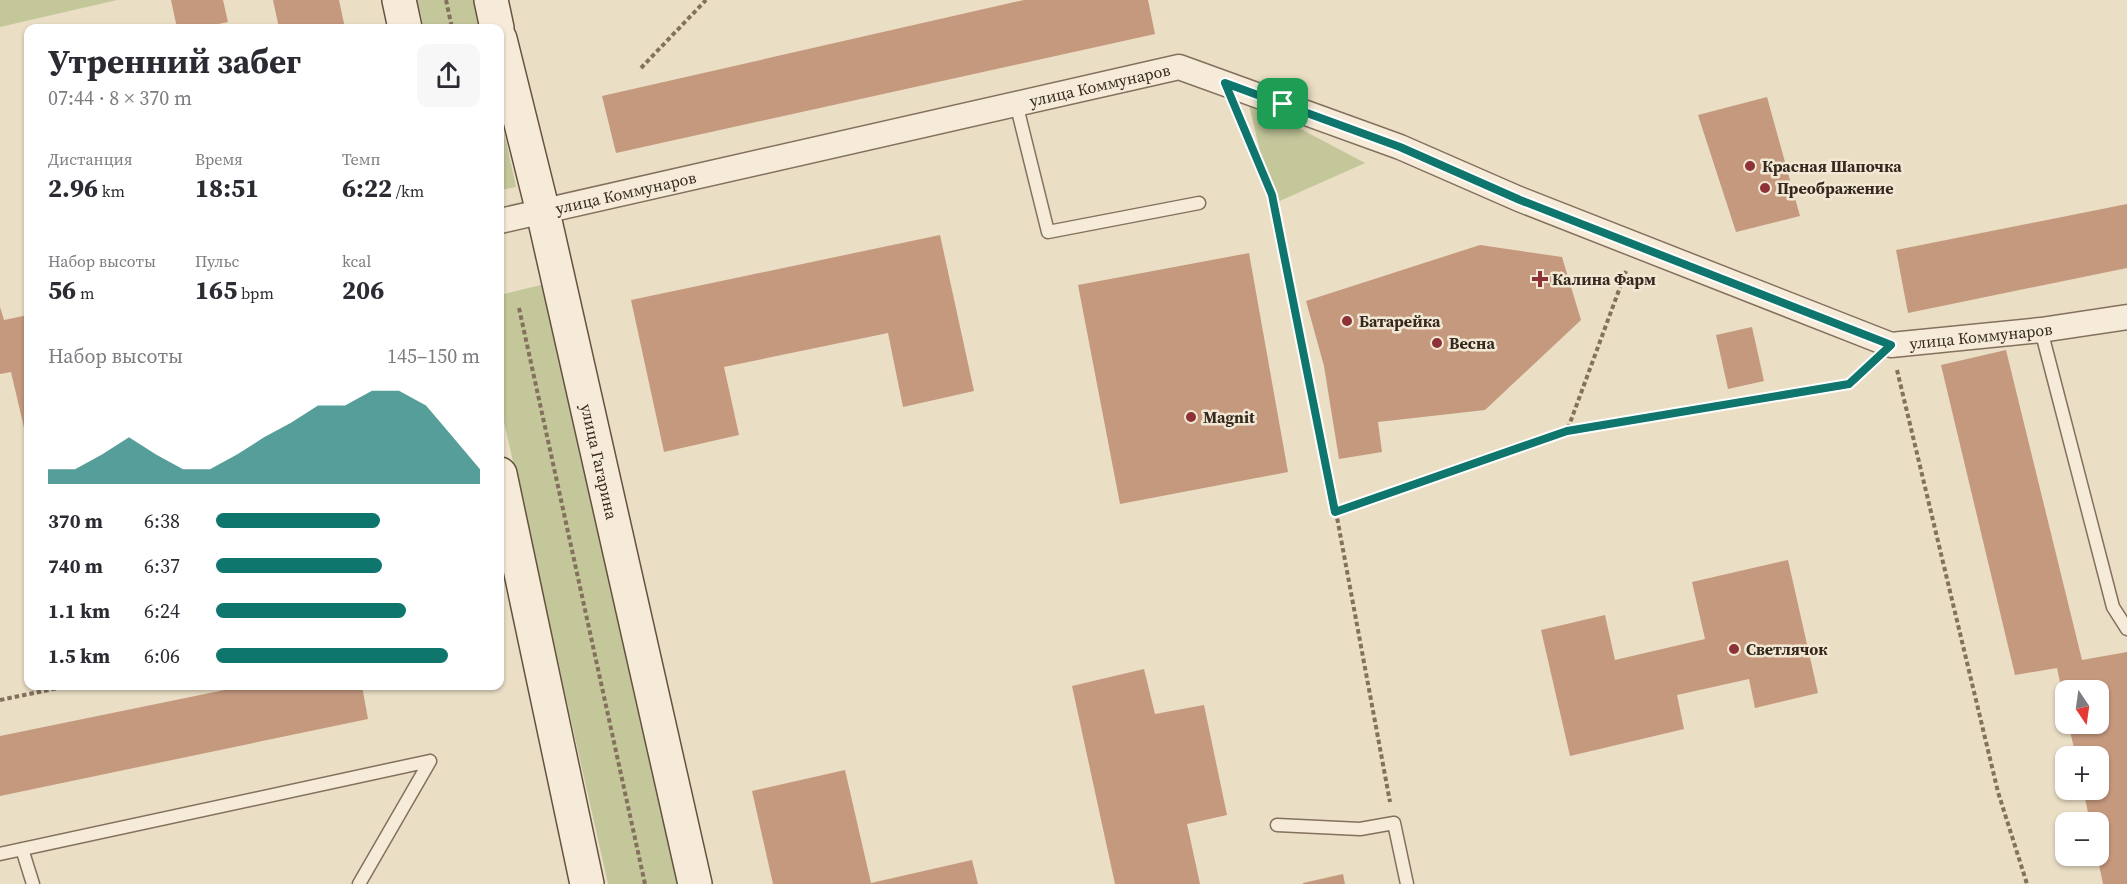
<!DOCTYPE html>
<html lang="ru">
<meta charset="utf-8">
<style>
body{margin:0;font-family:"Source Serif 4",serif;background:#f7f7f7;color:#2b2b33;height:100vh;display:flex;flex-direction:column;font-size:22px;white-space:nowrap}
*{box-sizing:border-box;margin:0}
p{font-size:20px;color:#7c7c81}
.icon{flex:none;width:33px;height:33px;fill:none;stroke:currentColor;stroke-width:2;stroke-linecap:round;stroke-linejoin:round}
.map{position:relative;flex:1;overflow:hidden}
.drawer{position:absolute;left:24px;top:24px;width:480px;height:666px;display:flex;flex-direction:column;background:#fff;border-radius:12px;box-shadow:0 2px 4px #0004}
.drawer>*{flex:none}
.needle{width:39px;rotate:167deg}
.controls{position:absolute;left:2055px;top:680px;display:grid;gap:12px}
.controls a{display:grid;place-items:center;width:54px;height:54px;border-radius:12px;background:#fff;box-shadow:0 2px 4px #0004;font-size:30px}
.pin{position:absolute;display:grid;place-items:center;width:51px;height:51px;color:#fff;margin:-26px;border-radius:12px;box-shadow:0 3px 9px #0006}
.round{display:grid;place-items:center;flex:none;width:63px;height:63px;border-radius:12px;background:#f7f7f7}
.summary{display:flex;align-items:center;justify-content:space-between;height:102px;padding:0 24px}
h1{font-size:33px;font-weight:700;line-height:45px}
.stats{display:grid;grid-template-columns:repeat(3,1fr);gap:9px;height:102px;padding:6px 24px}
.stats div{display:grid;align-content:center}
.stats b{font-size:26px;font-weight:700}
.stats small{font-size:16px;font-weight:400}
.stats p{font-size:16px}
.chart{height:168px;padding:12px 24px}
.chart p{display:flex;justify-content:space-between}
.chart svg{width:100%;height:108px;margin-top:6px;fill:#0f766e;opacity:.7}
ul{padding:0 24px;list-style:none;font-size:20px}
li{display:grid;grid-template-columns:96px 72px 1fr;align-items:center;height:45px}
li i{height:15px;border-radius:8px;background:#0f766e}
.map>svg:first-child{display:block}
.green{fill:#c3c79a}
.building{fill:#c5997e}
.lines{fill:none;stroke-linecap:round;stroke-linejoin:round}
.lane-casing{stroke:#83705d;stroke-width:15}
.street-casing{stroke:#83705d;stroke-width:27}
.secondary-casing{stroke:#655140;stroke-width:36}
.path{stroke:#83705d;stroke-width:4;stroke-dasharray:4.5 3;stroke-linecap:butt}
.lane{stroke:#f5ebd8;stroke-width:12}
.street{stroke:#f5ebd8;stroke-width:24}
.secondary{stroke:#f5ebd8;stroke-width:33}
.route-casing{stroke:#fff;stroke-width:12}
.route{stroke:#0f766e;stroke-width:8}
.poi-dot{fill:#8d3236;stroke:#f2e8d4;stroke-width:2}
.labels{text-anchor:middle;dominant-baseline:central;stroke-width:5;stroke-linejoin:round;paint-order:stroke}
.street-label{font-size:16px;fill:#35291f;stroke:#f2e8d4}
.poi-label{font-size:16px;font-weight:bold;fill:#35291f;stroke:#f2e8d4;text-anchor:start}
</style>
<div class="map">
<svg width="2127" height="884" viewBox="0 0 2127 884">
<rect width="100%" height="100%" fill="#eadec5"/>
<!-- green -->
<path class="green" d="M0,0H117L0,27Z
M417,0H475L481,28H424Z
M1248,101L1365,163L1273,204Z
M500,113L516,187L500,190Z
M545,284L678,884H608L500,404V295Z"/>
<!-- building -->
<path class="building" d="M171,0H223L228,22L200,28H177Z
M273,0H339L345,28H279Z
M1024,0H1148L1155,34L616,153L602,96Z
M1767,97L1800,216L1736,232L1698,115Z
M2127,204V268L1908,313L1896,250Z
M940,235L974,391L903,407L888,333L724,367L739,435L664,452L631,300Z
M1480,245L1562,257L1581,320L1485,410L1378,422L1382,452L1339,459L1324,366L1306,301Z
M1249,253L1288,472L1120,504L1078,285Z
M0,307L4,320L28,315V445L11,372L0,374Z
M1752,327L1764,381L1728,389L1716,335Z
M2006,350L2082,660L2127,652V884H2103L2097,855H2098V822H2090L2083,789H2098V756H2076L2068,723H2098V690H2066L2065,705L2057,668L2015,675L1941,365Z
M1788,560L1818,693L1755,708L1749,679L1677,695L1684,729L1570,756L1541,630L1605,615L1615,660L1705,639L1692,582Z
M1144,669L1155,714L1204,705L1227,815L1187,824L1200,884H1115L1072,686Z
M244,686H362L368,719L0,796V736Z
M845,770L871,883L972,860L978,884H773L752,791Z
M1343,874L1345,884H1303V883Z"/>
<g class="lines">
<defs>
<path id="lane" d="M1016,103L1048,232L1199,203
M2041,330L2113,607L2127,629
M1277,825L1360,829L1394,823L1407,884
M22,849L33,884
M0,854L430,761
M359,884L430,761"/>
<g id="street">
<path id="s1" d="M500,221L1179,67L1400,147L1519,199L1891,345L2041,330L2127,317"/>
</g>
<g id="secondary">
<path d="M399,0L405,28"/>
<path d="M491,0L497,28"/>
<path id="s2" d="M500,39L543,212L695,884"/>
<path d="M500,474L587,884"/>
</g>
</defs>
<!-- lane casing -->
<use href="#lane" class="lane-casing"/>
<!-- street casing -->
<use href="#street" class="street-casing"/>
<!-- secondary casing -->
<use href="#secondary" class="secondary-casing"/>
<!-- path -->
<path class="path" d="M446,0L452,28
M641,68L706,0
M1240,119L1272,195L1336,512L1390,802
M519,308L645,884
M1897,370L1998,792L2027,884
M1567,431L1849,384L1869,366
M1336,512L1567,431L1626,271
M0,700L68,686"/>
<!-- lane -->
<use href="#lane" class="lane"/>
<!-- street -->
<use href="#street" class="street"/>
<!-- secondary -->
<use href="#secondary" class="secondary"/>
</g>
<g class="lines">
<defs>
<path id="route" d="M1225,83L1400,147L1520,200L1891,345L1849,384L1567,431L1335,512L1272,195Z"/>
</defs>
<!-- route casing -->
<use href="#route" class="route-casing"/>
<!-- route -->
<use href="#route" class="route"/>
</g>
<!-- markers -->
<g class="poi-dot">
<circle cx="1750" cy="166" r="6"/>
<circle cx="1765" cy="188" r="6"/>
<path d="M1537 270h6v6h6v6h-6v6h-6v-6h-6v-6h6z"/>
<circle cx="1347" cy="321" r="6"/>
<circle cx="1437" cy="343" r="6"/>
<circle cx="1191" cy="417" r="6"/>
<circle cx="1734" cy="649" r="6"/>
</g>
<g class="labels">
<!-- street labels -->
<g class="street-label">
<text stroke="none"><textPath href="#s1" startOffset="615">улица Коммунаров</textPath></text>
<text stroke="none"><textPath href="#s1" startOffset="129">улица Коммунаров</textPath></text>
<text stroke="none"><textPath href="#s1" startOffset="1551">улица Коммунаров</textPath></text>
<text stroke="none"><textPath href="#s2" startOffset="434">улица Гагарина</textPath></text>
</g>
<!-- poi labels -->
<g class="poi-label">
<text x="1762" y="166">Красная Шапочка</text>
<text x="1777" y="188">Преображение</text>
<text x="1552" y="279">Калина Фарм</text>
<text x="1359" y="321">Батарейка</text>
<text x="1449" y="343">Весна</text>
<text x="1203" y="417">Magnit</text>
<text x="1746" y="649">Светлячок</text>
</g>
</g>
</svg>
<div class="controls">
<a><svg class="needle" viewBox="-14 -14 28 28"><path d="M0-13l5 13h-10z" fill="#e53935"/><path d="M0 13l5-13h-10z" fill="#7c7c81"/></svg></a>
<a>+</a>
<a>−</a>
</div>
<div class="pin" style="left:1283px;top:104px;background:#1e9e55"><svg class="icon" aria-label="arrive" viewBox="0 0 24 24"><path d="M6 21V4h12l-3 4 3 4H6"/></svg></div>
<section class="drawer">
<div class="summary"><div><h1>Утренний забег</h1><p>07:44 · 8 × 370 m</p></div><a class="round"><svg class="icon" aria-label="share" viewBox="0 0 24 24"><path d="M12 15V3M7 8l5-5 5 5M5 13v7h14v-7"/></svg></a></div>
<div class="stats">
<div><p>Дистанция</p><b>2.96<small> km</small></b></div>
<div><p>Время</p><b>18:51</b></div>
<div><p>Темп</p><b>6:22<small> /km</small></b></div>
</div>
<div class="stats">
<div><p>Набор высоты</p><b>56<small> m</small></b></div>
<div><p>Пульс</p><b>165<small> bpm</small></b></div>
<div><p>kcal</p><b>206</b></div>
</div>
<div class="chart"><p><span>Набор высоты</span>145–150 m</p>
<svg viewBox="0 0 160 44" preserveAspectRatio="none"><path d="M0 44V38L10 38L20 32L30 25L40 32L50 38L60 38L70 32L80 25L90 19L100 12L110 12L120 6L130 6L140 12L150 25L160 38V44z"/></svg>
</div>
<ul>
<li><b>370 m</b>6:38<i style="width:62%"></i></li>
<li><b>740 m</b>6:37<i style="width:63%"></i></li>
<li><b>1.1 km</b>6:24<i style="width:72%"></i></li>
<li><b>1.5 km</b>6:06<i style="width:88%"></i></li>
</ul>
</section>
</div>
